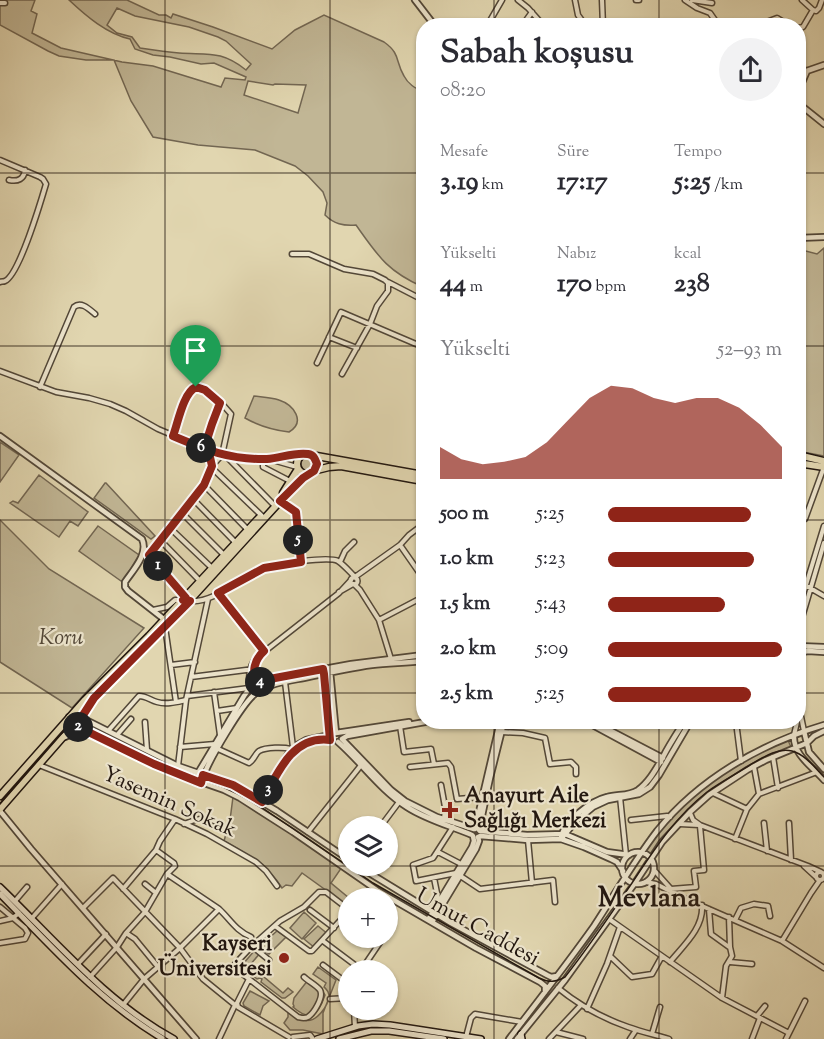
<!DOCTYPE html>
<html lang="tr">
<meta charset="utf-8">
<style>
body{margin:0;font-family:"Sorts Mill Goudy",serif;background:#f2f2f3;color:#2b2b33;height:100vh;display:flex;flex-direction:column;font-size:22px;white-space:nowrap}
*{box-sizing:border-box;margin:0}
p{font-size:20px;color:#7c7c81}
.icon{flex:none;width:33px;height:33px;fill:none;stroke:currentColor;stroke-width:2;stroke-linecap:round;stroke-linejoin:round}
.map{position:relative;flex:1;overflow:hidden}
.sheet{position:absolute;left:416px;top:18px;width:390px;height:711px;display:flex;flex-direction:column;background:#fff;border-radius:24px;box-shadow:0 2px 4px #0004}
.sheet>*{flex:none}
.buttons{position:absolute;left:338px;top:816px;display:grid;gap:12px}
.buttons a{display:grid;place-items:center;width:60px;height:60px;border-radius:50%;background:#fff;box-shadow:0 2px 4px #0004;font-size:30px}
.pin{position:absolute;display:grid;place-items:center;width:51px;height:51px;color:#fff;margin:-62px -26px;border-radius:50% 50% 50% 0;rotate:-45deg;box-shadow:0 0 6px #0007}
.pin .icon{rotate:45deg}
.km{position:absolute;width:30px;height:30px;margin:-15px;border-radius:50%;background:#222;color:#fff;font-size:16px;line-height:30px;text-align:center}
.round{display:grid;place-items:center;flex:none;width:63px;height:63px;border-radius:32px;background:#f2f2f3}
.headline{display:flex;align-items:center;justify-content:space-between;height:102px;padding:0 24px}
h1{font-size:33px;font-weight:700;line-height:45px}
.metrics{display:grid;grid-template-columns:repeat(3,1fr);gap:9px;height:102px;padding:6px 24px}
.metrics div{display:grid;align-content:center}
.metrics b{font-size:26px;font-weight:700}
.metrics small{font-size:16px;font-weight:400}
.metrics p{font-size:16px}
.chart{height:168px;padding:12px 24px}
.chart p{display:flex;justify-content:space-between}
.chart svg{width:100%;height:108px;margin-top:6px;fill:#8f2418;opacity:.7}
ul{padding:0 24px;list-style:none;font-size:20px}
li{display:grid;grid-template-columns:96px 72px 1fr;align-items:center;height:45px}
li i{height:15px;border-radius:8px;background:#8f2418}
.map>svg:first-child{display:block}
.green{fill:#c1b695;stroke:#726652;stroke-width:1.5;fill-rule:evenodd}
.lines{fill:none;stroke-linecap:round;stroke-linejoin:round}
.minor-casing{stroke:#524738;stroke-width:7}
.tertiary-casing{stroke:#524738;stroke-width:8}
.secondary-casing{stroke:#221710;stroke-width:8}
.primary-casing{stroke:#221710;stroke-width:9}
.minor{stroke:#ece4cc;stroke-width:4}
.tertiary{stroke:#ece4cc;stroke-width:4.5}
.secondary{stroke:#ece4cc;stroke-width:5}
.primary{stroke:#e1d6b0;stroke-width:6}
.tram{stroke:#221710;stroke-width:1.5}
.route-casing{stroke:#fff;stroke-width:12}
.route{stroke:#8f2418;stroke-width:8}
.grid{fill:none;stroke:#221710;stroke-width:1.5;stroke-opacity:0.55}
.poi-dot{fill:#8f2418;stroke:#ece4cc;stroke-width:2}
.labels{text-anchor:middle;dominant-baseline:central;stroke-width:4.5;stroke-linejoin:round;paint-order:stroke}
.park-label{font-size:22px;font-style:italic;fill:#524738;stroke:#ece4cc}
.poi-label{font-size:22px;font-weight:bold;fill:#221710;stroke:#ece4cc;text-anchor:start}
.street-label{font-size:22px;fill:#221710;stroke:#ece4cc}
.district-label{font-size:28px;font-weight:bold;fill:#221710;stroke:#ece4cc}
</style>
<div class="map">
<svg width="824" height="1039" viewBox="0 0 824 1039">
<rect width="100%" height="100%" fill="#e1d6b0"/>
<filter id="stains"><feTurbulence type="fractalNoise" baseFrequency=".00333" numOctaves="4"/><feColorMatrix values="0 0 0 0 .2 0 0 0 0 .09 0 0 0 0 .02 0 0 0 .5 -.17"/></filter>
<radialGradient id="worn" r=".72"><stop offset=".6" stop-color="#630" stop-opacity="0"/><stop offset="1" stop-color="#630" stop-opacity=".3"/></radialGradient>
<!-- green -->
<path class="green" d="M0,0H35L31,11L37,14L32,33L61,48L122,62L153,66L221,87L225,78L245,80L246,77L214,63L201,64L170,57L153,55L135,49L130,39C107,34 86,16 69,0H127L159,15H166L171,18L173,14L213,27L272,49L295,30L324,15L384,42C401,54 395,61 404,76C408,84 415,88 423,92V287C387,271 378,256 356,225C343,226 334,224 325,215L327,203L323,192L308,176L295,166L255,150L198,145L153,137L131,101L114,60H86L59,56L48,51L0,25ZM117,8L135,16L189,27L218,37L226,41L251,64L246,70C221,50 208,55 179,53C166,52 153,50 140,48L132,37L117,33L107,25ZM248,81L273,85L275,84L306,85L298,113L244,95Z
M824,248V456L798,451V249L817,254Z
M254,396C262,397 271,397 279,400C294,405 306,422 289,432C273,430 259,426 245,418Z
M0,442L19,455L0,482Z
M301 464a7 7 0 1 1 14 0a7 7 0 1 1-14 0Z
M39,475L88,512L78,526L70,521L59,537L10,503L13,501L18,503Z
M105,483H106L155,536L151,539L94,498Z
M0,520L49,569L144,628L72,708L0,662Z
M98,526L139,555L124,580L121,581L79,551Z
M787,738L791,747L766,758L702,798L671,829L651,855L645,851C660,830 676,808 696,792C724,770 756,754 787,738Z
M233,797L262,814L342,867L331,883L349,898H348V906L302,873L292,886L286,885L282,888C268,865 247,854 224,841L230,820Z
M304,912L316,923L302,939L290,928Z
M318,926L329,935L315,948L304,939Z
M277,931L286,937L269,954L259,947Z
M255,950L261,952L250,965L283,993L288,988L293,992L285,998H282L261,982L262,979L260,978L257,979L242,967L243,964Z
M318,967L336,980L323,1013V1034L303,1030H290L284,1023L288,1017V1009C293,1012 299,1018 304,1020C316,1024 329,1005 329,995C328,990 327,990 324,987L326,983L313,974Z
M308,980L322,990L325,995C318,1016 310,1022 293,1007L294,1006L293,1004L294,998Z
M250,991L269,1001L263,1006L260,1015L244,1006L243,1003Z"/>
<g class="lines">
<defs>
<path id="minor" d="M518,0L528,8L544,26
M575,0L578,15L586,26
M602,0L603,26
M636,0H639
M685,0L697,8L710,13L719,26
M692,0L712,3
M802,0L813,10
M0,3H5
M487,26L502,0
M522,26L532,12
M737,26L740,23L747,26
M756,26L777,18L790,26
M798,28L803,27L813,10L816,11L819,8L822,0
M0,160L40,177L43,179L46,184C41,201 19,275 5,281C3,282 2,281 0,282
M9,180C18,182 24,179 25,170
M292,254H309L344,269L373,274L385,280L388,283V291L377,306L370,324L342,374
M388,282L423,300
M329,337L357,348
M317,363L341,312L423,347
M0,371L56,392L89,398L110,404L126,411L158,429L215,453L236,457L269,459L297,467
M40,387L74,307C81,301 89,309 95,314
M225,455L273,504
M263,458V467L290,481
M269,458L287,455H303
M212,466L210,457L204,449L212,424L220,403
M211,467L262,516
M204,485L248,530
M193,499L236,543
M281,501L296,512L301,562
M182,513L224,555
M805,519L824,467
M170,528L212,568
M161,541L200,581
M400,545L423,578
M145,549L185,597
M149,555L204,485L211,467L222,455L231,414C225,407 208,388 198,387C186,385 176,427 173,436
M340,562L345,551L354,542
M355,577L400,545L409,535L417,529L423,526
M350.5 581a3.5 3.5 0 1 1 7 0a3.5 3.5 0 1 1-7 0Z
M798,581L824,596
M354,584L360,590L379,620L391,659
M339,592L353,584
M218,593L264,651
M189,601C215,604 241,576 264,568C276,564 328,556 338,561C344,565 350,572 355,577
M153,610L167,607L175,600H182
M798,611L824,526
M379,620L423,597
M165,627L176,702
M798,631L824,543
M258,658C254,668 252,676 261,684V690
M171,665L195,662
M191,677L254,669
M285,682L293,747
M214,692L220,735
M255,694L250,690C248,680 249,667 255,659L339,593L351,580
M187,696L249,688
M798,702L804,731
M217,711L237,708
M145,722L147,750
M736,722L741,761
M400,726L404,752L431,749L434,764
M108,731L139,696C146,696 150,700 157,702C167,705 177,702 186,700
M502,732L523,733L545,738L550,764L571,762L576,767V774
M117,735L131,719
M794,735L797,722
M180,747L215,744
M218,749L249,763C254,760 255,754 259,751C266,747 284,747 291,749
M773,757L778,788
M39,765L175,819L207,834L256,862L266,871L277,886
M178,766L186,700L208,599
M410,767L448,763L451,767L457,799L482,797
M754,767L759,794
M441,785L445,807L444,820
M713,793L747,809
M620,797L626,855
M690,813L693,820L700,825L808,866L821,872
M631,820L667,816L670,817
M764,823L767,851
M789,823L791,860
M184,824C194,820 204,816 214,821
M680,824L699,825
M381,826L399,802
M453,827L433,858L413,865L416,881L456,873L480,889L553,880L555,902
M308,832L362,764
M735,839L747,809L759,794L817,772
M528,840L532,883
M438,852L461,864
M804,866L816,877
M654,870L671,889
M816 876a4 4 0 1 1 8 0a4 4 0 1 1-8 0Z
M167,874L219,909C230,919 236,931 251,937
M434,878L439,903
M646,882L656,884L686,899L782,941L824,968
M145,884L156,893
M123,889L156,850L160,841L175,819
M671,889L696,887L694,871L704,870L700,826
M15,901L27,887
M0,907L25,928L28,933L25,939L0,943
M83,908L113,878L180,948L203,979L235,1005L219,1039
M709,909L711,934L729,947
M310,910L334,928
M32,918L62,884
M609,919L722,998L789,1033
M735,920L741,908L754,904L768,906L770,916
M0,921L13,918L19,913
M275,926L309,951H312L348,912
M126,933L135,939L158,967
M323,941L355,965L353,970
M782,941L811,893L820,880
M252,946L269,960
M610,956L632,977L652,974L662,956
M670,962C683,946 704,928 702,905
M730,962L752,964
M78,964L106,934
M323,965L343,980H348
M359,970L364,966L383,938
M90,977L117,947L126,933L145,912L167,874L175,866L174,863L156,850
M249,979L235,968V964L252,946L280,921L304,907L319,892H326L348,909
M558,988C579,1005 602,1018 628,1027C642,1032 656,1035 669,1039
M722,998L726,966L732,956L730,947L729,917
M330,999L348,998
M123,1005L144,979L180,948L219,909
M587,1009L607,964L620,927
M354,1010L355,1027
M757,1016L765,1006
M556,1032L583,1039
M652,1034L660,1007
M289,1037L238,1007L237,1003L249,979L298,1017C302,1018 304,1019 308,1017C314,1013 324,997 320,990C316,985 308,981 304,977
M293,1037L310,1035L313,1039
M466,1037L471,1018L475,1014L522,1022
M549,1039L581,1005
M630,1039L636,1030
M752,1039L760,1018
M786,1039L805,1001"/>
<path id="tertiary" d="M415,0L435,26
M798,74L824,65
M798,92L807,71
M798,103L824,124
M798,238L824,237
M0,436L142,539C149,554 133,570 125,582V587L128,591L165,620
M798,646L824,647
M798,653L808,651L824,652
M330,671L336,733L409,722
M324,672L331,734
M69,717L76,726L164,769L224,790L240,798L293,832L378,891L476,948L540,982L545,986V992
M69,717L82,718L178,766L233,785L277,811L348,859
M425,722L347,736L342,739L391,790L405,801L437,817L474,829
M587,722L661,762
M594,722L663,758
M804,731L809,752L824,769
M794,736C793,755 813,767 824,780
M65,737L75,733L86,732
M338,742C362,763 380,790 407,807C427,820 451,826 472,835
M298,747L315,741L330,740
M203,778C208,761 243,702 256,693C270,683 288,681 304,678C327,673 350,668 372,665C389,663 406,663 423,661
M196,781L198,773L244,696L249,689L258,682L275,678L351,664L423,655
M259,800L292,748L306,740L330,735
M262,802L271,786
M0,811L31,849L196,1039
M475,829L500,722
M479,830L490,778L504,722
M480,831L527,835L565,834L607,852L629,855
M480,836L528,840L561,839L584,847L611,859L617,862L623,871
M561,839L575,822L593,807L608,800L639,794L650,787L659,775L690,722
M561,839C562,822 591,801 607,797C617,794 629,796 638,790C649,782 656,769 663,757C669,745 677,733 684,722
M622 868a16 16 0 1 1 32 0a16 16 0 1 1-32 0Z
M358,866L451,923L547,975L551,977L557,976
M428,920L472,847L474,841L473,836
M432,922L476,849L479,841L478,837
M509,1039C538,1001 567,964 594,926C615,894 634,861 657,831C699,779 760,744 824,725
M517,1039L565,980L635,883L662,842L690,812L709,795L747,770L766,760L807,743L814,736L824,731"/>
<path id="secondary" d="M0,887C55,940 106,1002 174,1039
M0,894C52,947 99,1001 163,1039
M521,1034L522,1039
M317,1039L358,1026L373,1024L390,1025L481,1039
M339,1039L371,1031H389L444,1039"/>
<path id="primary" d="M297 464a10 10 0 1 1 20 0a10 10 0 1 1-20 0Z
M311,455L423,475
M798,455L824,461
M798,463L824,467
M313,471L329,467L341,466L423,481
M283,493L298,469
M0,796L85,700L149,636L259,518
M0,809L62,738L76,726L94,698L170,622L294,486L303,478L311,473"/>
</defs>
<!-- minor casing -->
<use href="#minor" class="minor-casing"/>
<!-- tertiary casing -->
<use href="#tertiary" class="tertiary-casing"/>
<!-- secondary casing -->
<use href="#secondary" class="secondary-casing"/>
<!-- primary casing -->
<use href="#primary" class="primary-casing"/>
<!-- minor -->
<use href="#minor" class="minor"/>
<!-- tertiary -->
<use href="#tertiary" class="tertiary"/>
<!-- secondary -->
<use href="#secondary" class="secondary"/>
<!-- primary -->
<use href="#primary" class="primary"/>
<!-- tram -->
<path class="tram" d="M0,804L63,732L72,726L80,724L165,767L223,787L238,794L261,807L373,883L539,978C549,983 556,982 565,977C589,947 610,915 632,883C654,850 675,817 707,792C721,782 736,774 750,765C762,758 778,747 792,751C806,755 815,768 824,777"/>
</g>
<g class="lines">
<defs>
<path id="route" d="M196,387L205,390L220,403L212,424L204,449L210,457L212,466L204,485L149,555L186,598L183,600L190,601L94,698L76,726L154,764L201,783L203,775L233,785L262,802C277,774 292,735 330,740L324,674L323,669L275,678L259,682C250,673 255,659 264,651L218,593L264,568L301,562L296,512L280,501L303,478L314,471L317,464C315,459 314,455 308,454C294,452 281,458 267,459C230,460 206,450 173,436C178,423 183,393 196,387"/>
</defs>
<!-- route casing -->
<use href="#route" class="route-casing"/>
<!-- route -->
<use href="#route" class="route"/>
</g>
<!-- grid -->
<path class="grid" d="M165,0V1039M330,0V1039M494,0V26M659,0V26M0,173H423M798,173H824M0,346H423M798,346H824M0,520H423M798,520H824M0,693H423M798,693H824M494,722V1039M659,722V1039M0,866H824"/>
<!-- markers -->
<g class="poi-dot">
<path d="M447 801h6v6h6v6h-6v6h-6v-6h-6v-6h6z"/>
<circle cx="284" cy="958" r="6"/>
</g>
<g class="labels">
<!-- park labels -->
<g class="park-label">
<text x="61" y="639">Koru</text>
</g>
<!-- poi labels -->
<g class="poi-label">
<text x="464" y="797">Anayurt Aile<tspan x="464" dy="25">Sağlığı Merkezi</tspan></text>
<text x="272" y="945" text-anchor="end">Kayseri<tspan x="272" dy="25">Üniversitesi</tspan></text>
</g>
<!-- street labels -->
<g class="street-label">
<text transform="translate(169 803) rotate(24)">Yasemin Sokak</text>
<text transform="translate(477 928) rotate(29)">Umut Caddesi</text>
</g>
<!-- district labels -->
<g class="district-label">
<text x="649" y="899">Mevlana</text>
</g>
</g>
<rect width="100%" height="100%" filter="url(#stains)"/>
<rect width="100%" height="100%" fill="url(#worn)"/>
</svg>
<div class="buttons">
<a><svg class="icon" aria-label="layers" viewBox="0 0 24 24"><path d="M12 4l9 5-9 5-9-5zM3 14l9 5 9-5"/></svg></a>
<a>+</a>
<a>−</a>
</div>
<div class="pin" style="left:196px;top:387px;background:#1e9e55"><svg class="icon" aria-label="arrive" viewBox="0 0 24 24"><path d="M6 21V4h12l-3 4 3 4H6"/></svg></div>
<b class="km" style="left:158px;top:566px">1</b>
<b class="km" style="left:78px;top:727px">2</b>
<b class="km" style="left:268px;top:790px">3</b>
<b class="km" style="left:260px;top:682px">4</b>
<b class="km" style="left:298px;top:540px">5</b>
<b class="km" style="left:201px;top:448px">6</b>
<section class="sheet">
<div class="headline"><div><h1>Sabah koşusu</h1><p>08:20</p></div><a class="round"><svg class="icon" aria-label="share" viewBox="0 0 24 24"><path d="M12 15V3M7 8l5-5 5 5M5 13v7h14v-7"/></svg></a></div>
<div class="metrics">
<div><p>Mesafe</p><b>3.19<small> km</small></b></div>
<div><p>Süre</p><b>17:17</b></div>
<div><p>Tempo</p><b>5:25<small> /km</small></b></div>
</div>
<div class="metrics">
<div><p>Yükselti</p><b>44<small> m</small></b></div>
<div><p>Nabız</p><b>170<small> bpm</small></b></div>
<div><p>kcal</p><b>238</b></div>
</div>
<div class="chart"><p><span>Yükselti</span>52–93 m</p>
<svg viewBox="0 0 160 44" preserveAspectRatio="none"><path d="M0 44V31L10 36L20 38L30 37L40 35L50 29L60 20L70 11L80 6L90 7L100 11L110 13L120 11L130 11L140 15L150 22L160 31V44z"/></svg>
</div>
<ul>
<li><b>500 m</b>5:25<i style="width:82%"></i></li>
<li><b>1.0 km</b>5:23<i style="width:84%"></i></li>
<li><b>1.5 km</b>5:43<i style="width:67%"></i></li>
<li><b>2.0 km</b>5:09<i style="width:100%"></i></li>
<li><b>2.5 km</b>5:25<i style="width:82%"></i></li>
</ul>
</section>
</div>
